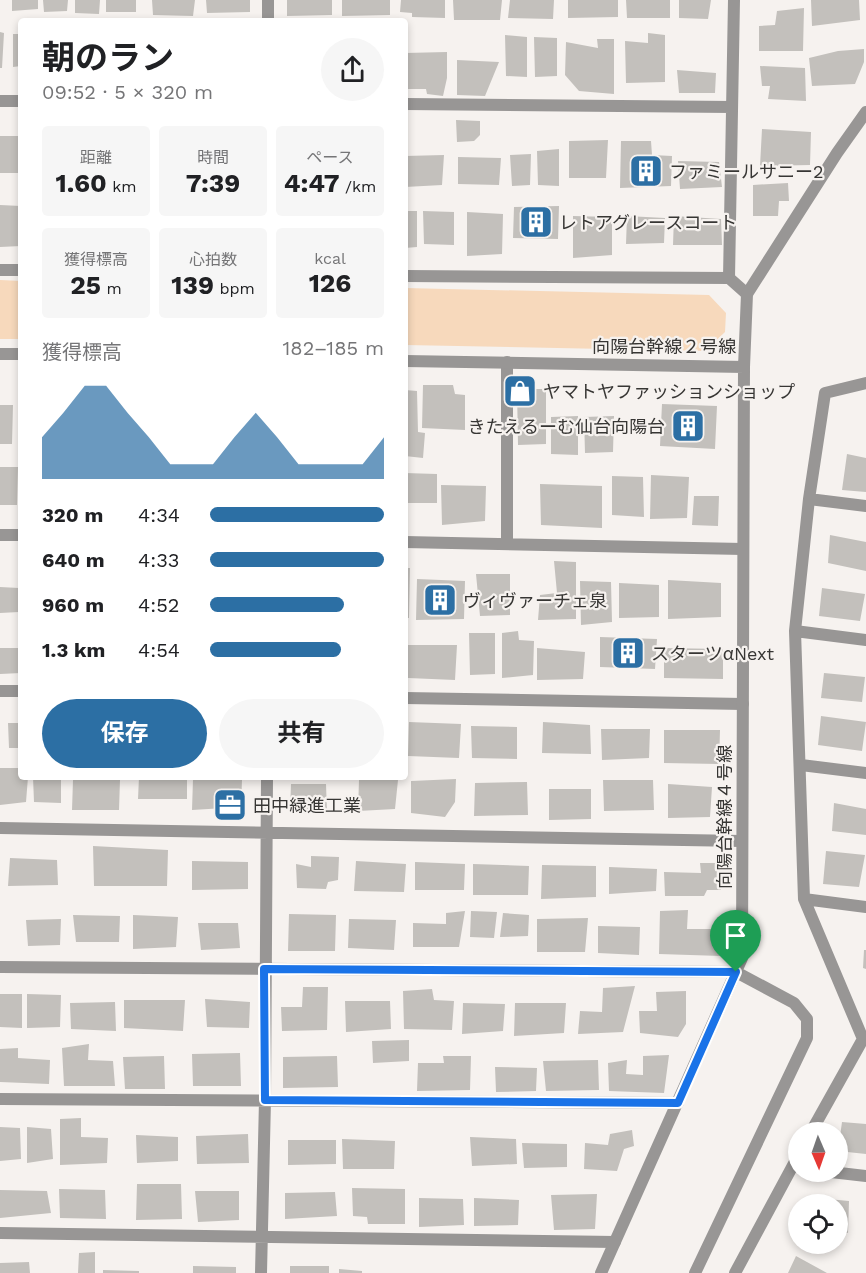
<!DOCTYPE html>
<html lang="ja">
<meta charset="utf-8">
<style>
body{margin:0;font-family:"Work Sans","Noto Sans JP",sans-serif;background:#f6f6f6;color:#202124;height:100vh;display:flex;flex-direction:column;font-size:22px;white-space:nowrap}
*{box-sizing:border-box;margin:0}
p{font-size:20px;color:#757577}
.icon{flex:none;width:33px;height:33px;fill:none;stroke:currentColor;stroke-width:2;stroke-linecap:round;stroke-linejoin:round}
.map{position:relative;flex:1;overflow:hidden}
.drawer{position:absolute;left:18px;top:18px;width:390px;height:762px;display:flex;flex-direction:column;background:#fff;border-radius:6px;box-shadow:0 3px 9px #0003}
.drawer>*{flex:none}
.needle{width:39px;rotate:178deg}
.controls{position:absolute;left:788px;top:1122px;display:grid;gap:12px}
.controls a{display:grid;place-items:center;width:60px;height:60px;border-radius:50%;background:#fff;box-shadow:0 3px 9px #0003;font-size:30px}
.pin{position:absolute;display:grid;place-items:center;width:51px;height:51px;color:#fff;margin:-62px -26px;border-radius:50% 50% 50% 0;rotate:-45deg;box-shadow:0 0 6px #0007}
.pin .icon{rotate:45deg}
.round{display:grid;place-items:center;flex:none;width:63px;height:63px;border-radius:32px;background:#f6f6f6}
.head{display:flex;align-items:center;justify-content:space-between;height:102px;padding:0 24px}
h1{font-size:33px;font-weight:700;line-height:45px}
.stats{display:grid;grid-template-columns:repeat(3,1fr);gap:9px;height:102px;padding:6px 24px}
.stats div{display:grid;align-content:center;border-radius:6px;background:#f6f6f6;text-align:center}
.stats b{font-size:26px;font-weight:700}
.stats small{font-size:16px;font-weight:400}
.stats p{font-size:16px}
.chart{height:168px;padding:12px 24px}
.chart p{display:flex;justify-content:space-between}
.chart svg{width:100%;height:108px;margin-top:6px;fill:#2c6fa4;opacity:.7}
.cta{display:flex;gap:12px;margin-top:auto;padding:12px 24px}
.cta a{flex:1;height:69px;border-radius:36px;background:#2c6fa4;color:#fff;font-size:24px;font-weight:700;line-height:69px;text-align:center}
.cta a+a{background:#f6f6f6;color:#202124}
ul{padding:0 24px;list-style:none;font-size:20px}
li{display:grid;grid-template-columns:96px 72px 1fr;align-items:center;height:45px}
li i{height:15px;border-radius:8px;background:#2c6fa4}
.map>svg:first-child{display:block}
.green{fill:#f7d9bc}
.building{fill:#c3c0bc}
.lines{fill:none;stroke-linecap:round;stroke-linejoin:round}
.minor{stroke:#989695;stroke-width:12}
.tertiary{stroke:#989695;stroke-width:12}
.route-casing{stroke:#fff;stroke-width:12}
.route{stroke:#1a73e8;stroke-width:8}
.labels{text-anchor:middle;dominant-baseline:central;stroke-width:4.5;stroke-linejoin:round;paint-order:stroke}
.poi-label{font-size:18px;fill:#373634;stroke:#f6f2ef;text-anchor:start}
.street-label{font-size:18px;fill:#373634;stroke:#f6f2ef}
</style>
<div class="map">
<svg width="866" height="1273" viewBox="0 0 866 1273">
<rect width="100%" height="100%" fill="#f6f2ef"/>
<!-- green -->
<path class="green" d="M0,280L21,281V339H0Z
M405,288L709,295L726,313L725,332L705,351L405,345Z"/>
<!-- building -->
<path class="building" d="M12,0H38V9L12,11Z
M43,0H68L67,11L44,12Z
M75,0H100L99,14L75,13Z
M106,0H136V12H106Z
M152,0H195L193,16L153,15Z
M206,0H250V12L207,13Z
M287,0H332V15L287,16Z
M342,0H390V15L342,16Z
M401,0H445V18L412,17V13L400,12Z
M453,0H502L500,20H454Z
M510,0H554L553,19L508,18Z
M568,0H618V17L568,18Z
M626,0H670V18H627Z
M679,0H711L708,19L679,18Z
M811,0H859L860,20L812,26Z
M804,8L803,51H759V26L775,25L777,11Z
M0,32L4,33L2,68H0Z
M648,33L665,35V82L626,83L625,41L648,43Z
M13,34H21V66L13,67Z
M505,35L527,37V77L506,76Z
M534,37L557,38V76L535,77Z
M597,39H614V94L579,91L565,75L566,42L598,48Z
M864,49V62L855,84L812,86L809,58L838,51Z
M447,52V78L443,96L427,94L426,89H405V53Z
M457,60L499,62L485,96L457,95Z
M760,66L805,68L806,101L768,99L770,86H762Z
M677,70L716,73L715,93H679Z
M456,120L480,121V135L474,141L457,142Z
M762,129L811,132L810,165L760,166Z
M0,136H21V173H0Z
M608,140L606,178H569V141Z
M621,141H651L652,155L672,156L671,186L620,188Z
M559,149V186L538,185L537,151Z
M531,154L530,185L512,186L510,155Z
M444,155L442,185L405,187V156Z
M458,157L501,158L499,185L458,184Z
M678,161L719,162L722,187L680,189Z
M788,183L789,201H779L778,216H753V185Z
M0,205L21,206V246L0,247Z
M559,206L558,239L513,238L514,207Z
M405,211H417V247L405,248Z
M423,211L454,212V245L424,244Z
M467,212L503,214L502,254L467,256Z
M573,216L612,217V255L573,258Z
M627,216L665,218L664,243L626,244Z
M674,216L721,219L722,245H673Z
M423,385H453L455,394L465,395V430L422,428Z
M517,389H546V444L518,445Z
M405,390L417,391L418,432L425,433L423,458L405,456Z
M662,404L717,406L715,449L660,446Z
M0,405H13L12,444H0Z
M578,416V455L551,454V417Z
M614,416L613,452L585,453L584,417Z
M847,454L866,458V492L842,490Z
M0,467H18L17,505H0Z
M405,473L437,474V503H405Z
M651,475L689,477L687,518L650,519Z
M612,476L643,477L644,517L612,515Z
M540,484L602,486V528L541,525Z
M441,485L486,486L485,521L442,525Z
M694,496H719L718,526L692,525Z
M830,535L866,542V571L828,563Z
M554,561L576,562V619L538,620L540,595L557,593Z
M405,568H410L409,618H405Z
M476,574H510V615L480,616Z
M417,579L465,581L464,619L416,620Z
M668,580L721,583V617L668,619Z
M580,581L611,582L612,622L581,625Z
M619,583L659,585V617L619,618Z
M0,587L19,588V612L0,613Z
M822,588L865,594L860,621L819,616Z
M518,631L519,640L534,641L533,675L502,678V633Z
M469,633H495V674L470,675Z
M600,637L657,639L655,669L600,667Z
M408,645H457L455,680L408,678Z
M0,648H21V673L0,674Z
M537,648L585,652L583,679L537,680Z
M664,648L723,649V679L664,678Z
M824,673L865,677L862,702L821,698Z
M821,716L866,722L862,751L818,745Z
M409,722L461,724L459,758L408,756Z
M543,722L590,725L591,754L542,753Z
M8,723H21V748H9Z
M471,726L517,727V759L472,758Z
M601,729H650L649,758L602,760Z
M664,730H720L719,764L664,763Z
M0,768H21V777H28L26,802L0,805Z
M33,777H61V803L34,802Z
M139,777H187V799H138Z
M193,779L242,780L241,807L192,810Z
M456,779L455,802L445,817L411,813V781Z
M73,780H120L119,810H72Z
M359,780H398L395,809L358,811Z
M603,780H653L654,810L604,811Z
M527,782L528,815L474,816L475,783Z
M291,784H326L327,812H290Z
M668,784L712,787L710,817L668,818Z
M549,789H591V819L549,820Z
M834,803L866,809V835L832,831Z
M93,846L168,850L167,886H94Z
M826,851L865,855L859,887L823,884Z
M311,856L339,857L338,880L328,882L326,889L297,888L296,864L311,867Z
M10,858L57,860L58,885L8,886Z
M192,861L248,862V889L192,890Z
M356,861L406,864L404,892L354,891Z
M415,862L465,864L464,890H415Z
M700,863H722L721,890H707L704,896H665L664,872L701,873Z
M473,864L529,866L528,895H473Z
M542,865L596,866V897L541,899Z
M609,867L657,869L656,891L609,894Z
M688,910L687,929H722L721,956L659,954L660,911Z
M465,911L459,947H413V923L446,924V913Z
M471,911L497,912L494,938L470,937Z
M503,913L529,915L528,936L500,937Z
M289,914L336,915L335,951H288Z
M73,915L120,916L119,942H76Z
M133,915L178,917L176,947L133,949Z
M588,918L585,952H537V919Z
M61,919L60,945L28,946L26,920Z
M349,919L396,920L394,950L348,948Z
M198,923H238L240,948L201,950Z
M598,926L640,927L639,955L598,953Z
M864,950H866V969L863,968Z
M635,986L623,1032L578,1034L580,1011L602,1012L603,988Z
M303,987H328L327,1030L282,1031L281,1007H302Z
M432,989L434,1000L454,1001L452,1030L404,1029L403,991Z
M686,991V1024L678,1037L640,1033L639,1011H657L656,992Z
M0,994H22V1028L0,1027Z
M27,994L61,995L60,1027L27,1028Z
M205,999L250,1002L249,1028L207,1027Z
M124,1000H185L183,1031L124,1028Z
M345,1001H390L391,1029L346,1032Z
M115,1002L116,1031L71,1029L70,1003Z
M463,1003L505,1004L503,1031L462,1034Z
M515,1003H566L564,1033L514,1036Z
M409,1040V1061L373,1063L372,1041Z
M89,1044L88,1060L113,1061L115,1086H64L62,1048Z
M18,1048V1058L50,1060L49,1084L0,1082V1049Z
M240,1053L241,1086H193L192,1054Z
M669,1055L664,1093L609,1091L608,1063L627,1060L626,1074L643,1075V1056Z
M164,1056L165,1089H125L123,1057Z
M337,1056L338,1087L283,1088V1057Z
M443,1056H471L470,1090L417,1091L418,1063H444Z
M598,1060L599,1090L546,1091L543,1061Z
M495,1067L537,1068L536,1091L496,1092Z
M81,1118V1137L108,1138L107,1163L60,1165V1119Z
M842,1122L866,1124V1154L838,1151Z
M0,1127L20,1128L21,1159L0,1161Z
M27,1127L51,1129L53,1159L27,1163Z
M632,1130L634,1146L624,1149L617,1171L584,1169L585,1143L608,1145L610,1134Z
M248,1134L249,1163L197,1164L196,1136Z
M136,1135L178,1137V1161L137,1163Z
M470,1137L516,1139L517,1164L472,1166Z
M342,1139L395,1141L394,1169H343Z
M288,1140H336V1164L288,1165Z
M522,1143L567,1144V1167L524,1168Z
M137,1184H181L182,1219L136,1220Z
M352,1188L405,1189V1224H368L367,1217L353,1216Z
M59,1189L105,1190L106,1219L60,1218Z
M0,1190L47,1191L51,1213L0,1218Z
M195,1191H239V1220L198,1222Z
M335,1192L337,1216L285,1219V1193Z
M597,1194L595,1229L554,1230L551,1195Z
M806,1197L849,1201L848,1233L837,1231V1204H805Z
M419,1198L463,1199L464,1225L419,1227Z
M474,1198L519,1200L518,1225L474,1226Z
M95,1252V1273H78L79,1253Z
M796,1256L827,1273H788Z
M29,1262L30,1273H0V1263Z
M193,1266L236,1267V1273H193Z
M290,1266H329V1273H290Z
M339,1269L362,1271V1273H339Z
M103,1270L139,1271V1273H103Z"/>
<g class="lines">
<!-- minor -->
<path class="minor" d="M734,0L729,278L747,294
M268,21V0
M0,101H21
M405,104L732,107
M0,270H21
M405,276L729,278
M507,362V544
M866,383L825,393L809,499L795,631L804,899L863,1039L866,1040
M809,499L866,506
M0,535H21
M405,542L743,549
M795,631L866,640
M0,691H21
M405,698L743,704
M801,765L866,773
M0,828L742,841
M804,899L866,907
M0,967L736,972
M0,1099L678,1103
M811,1132L863,1039
M831,1172L866,1176
M0,1233L615,1242
M261,1273L265,1100L267,777
M735,1273L798,1156"/>
<!-- tertiary -->
<path class="tertiary" d="M0,354H21
M405,361L744,367L747,294L837,153L866,112
M601,1273L742,958L744,367
M695,1273L807,1038V1019L794,1003L736,972"/>
</g>
<g class="lines">
<defs>
<path id="route" d="M264,969L736,972L678,1103L265,1100Z"/>
</defs>
<!-- route casing -->
<use href="#route" class="route-casing"/>
<!-- route -->
<use href="#route" class="route"/>
</g>
<!-- icons -->
<defs>
<symbol id="building-square" viewBox="-11 -11 22 22"><rect x="-9" y="-9" width="18" height="18" rx="4" fill="#2c6fa4" stroke="#f6f2ef"/><path d="M-4-6H4V6H1V3H-1V6H-4ZM-2.5-4.3h1.7v1.8h-1.7ZM.8-4.3h1.7v1.8H.8ZM-2.5-1h1.7V.8h-1.7ZM.8-1h1.7V.8H.8Z" fill="#fff"/></symbol>
<symbol id="shop-square" viewBox="-11 -11 22 22"><rect x="-9" y="-9" width="18" height="18" rx="4" fill="#2c6fa4" stroke="#f6f2ef"/><path d="M-5-2.5h2.3a2.7 3.5 0 0 1 5.4 0H5L5.5 6h-11ZM-1.5-2.5h3a1.5 2.3 0 0 0-3 0Z" fill="#fff"/></symbol>
<symbol id="office-square" viewBox="-11 -11 22 22"><rect x="-9" y="-9" width="18" height="18" rx="4" fill="#2c6fa4" stroke="#f6f2ef"/><path d="M-6-3h4V-5.5h4V-3h4V5H-6ZM-1-4.5V-3h2v-1.5ZM-6 0V1H6V0Z" fill="#fff"/></symbol>
</defs>
<g fill-rule="evenodd">
<use href="#building-square" x="627" y="152" width="38" height="38"/>
<use href="#building-square" x="517" y="203" width="38" height="38"/>
<use href="#shop-square" x="501" y="372" width="38" height="38"/>
<use href="#building-square" x="669" y="407" width="38" height="38"/>
<use href="#building-square" x="421" y="581" width="38" height="38"/>
<use href="#building-square" x="609" y="634" width="38" height="38"/>
<use href="#office-square" x="211" y="786" width="38" height="38"/>
</g>
<g class="labels">
<!-- poi labels -->
<g class="poi-label">
<text x="669" y="171">ファミールサニー2</text>
<text x="559" y="222">レトアグレースコート</text>
<text x="543" y="391">ヤマトヤファッションショップ</text>
<text x="665" y="426" text-anchor="end">きたえるーむ仙台向陽台</text>
<text x="463" y="600">ヴィヴァーチェ泉</text>
<text x="651" y="653">スターツαNext</text>
<text x="253" y="805">田中緑進工業</text>
</g>
<!-- street labels -->
<g class="street-label">
<text x="664" y="346">向陽台幹線２号線</text>
<text transform="translate(724 817) rotate(-90)">向陽台幹線４号線</text>
</g>
</g>
</svg>
<div class="controls">
<a><svg class="needle" viewBox="-14 -14 28 28"><path d="M0-13l5 13h-10z" fill="#e53935"/><path d="M0 13l5-13h-10z" fill="#757577"/></svg></a>
<a><svg class="icon" aria-label="locate" viewBox="0 0 24 24"><circle cx="12" cy="12" r="6"/><path d="M12 2v4M12 18v4M2 12h4M18 12h4"/></svg></a>
</div>
<div class="pin" style="left:736px;top:972px;background:#1e9e55"><svg class="icon" aria-label="arrive" viewBox="0 0 24 24"><path d="M6 21V4h12l-3 4 3 4H6"/></svg></div>
<section class="drawer">
<div class="head"><div><h1>朝のラン</h1><p>09:52 · 5 × 320 m</p></div><a class="round"><svg class="icon" aria-label="share" viewBox="0 0 24 24"><path d="M12 15V3M7 8l5-5 5 5M5 13v7h14v-7"/></svg></a></div>
<div class="stats">
<div><p>距離</p><b>1.60<small> km</small></b></div>
<div><p>時間</p><b>7:39</b></div>
<div><p>ペース</p><b>4:47<small> /km</small></b></div>
</div>
<div class="stats">
<div><p>獲得標高</p><b>25<small> m</small></b></div>
<div><p>心拍数</p><b>139<small> bpm</small></b></div>
<div><p>kcal</p><b>126</b></div>
</div>
<div class="chart"><p><span>獲得標高</span>182–185 m</p>
<svg viewBox="0 0 160 44" preserveAspectRatio="none"><path d="M0 44V27L10 17L20 6L30 6L40 17L50 27L60 38L70 38L80 38L90 27L100 17L110 27L120 38L130 38L140 38L150 38L160 27V44z"/></svg>
</div>
<ul>
<li><b>320 m</b>4:34<i style="width:100%"></i></li>
<li><b>640 m</b>4:33<i style="width:100%"></i></li>
<li><b>960 m</b>4:52<i style="width:77%"></i></li>
<li><b>1.3 km</b>4:54<i style="width:75%"></i></li>
</ul>
<div class="cta"><a>保存</a><a>共有</a></div>
</section>
</div>
